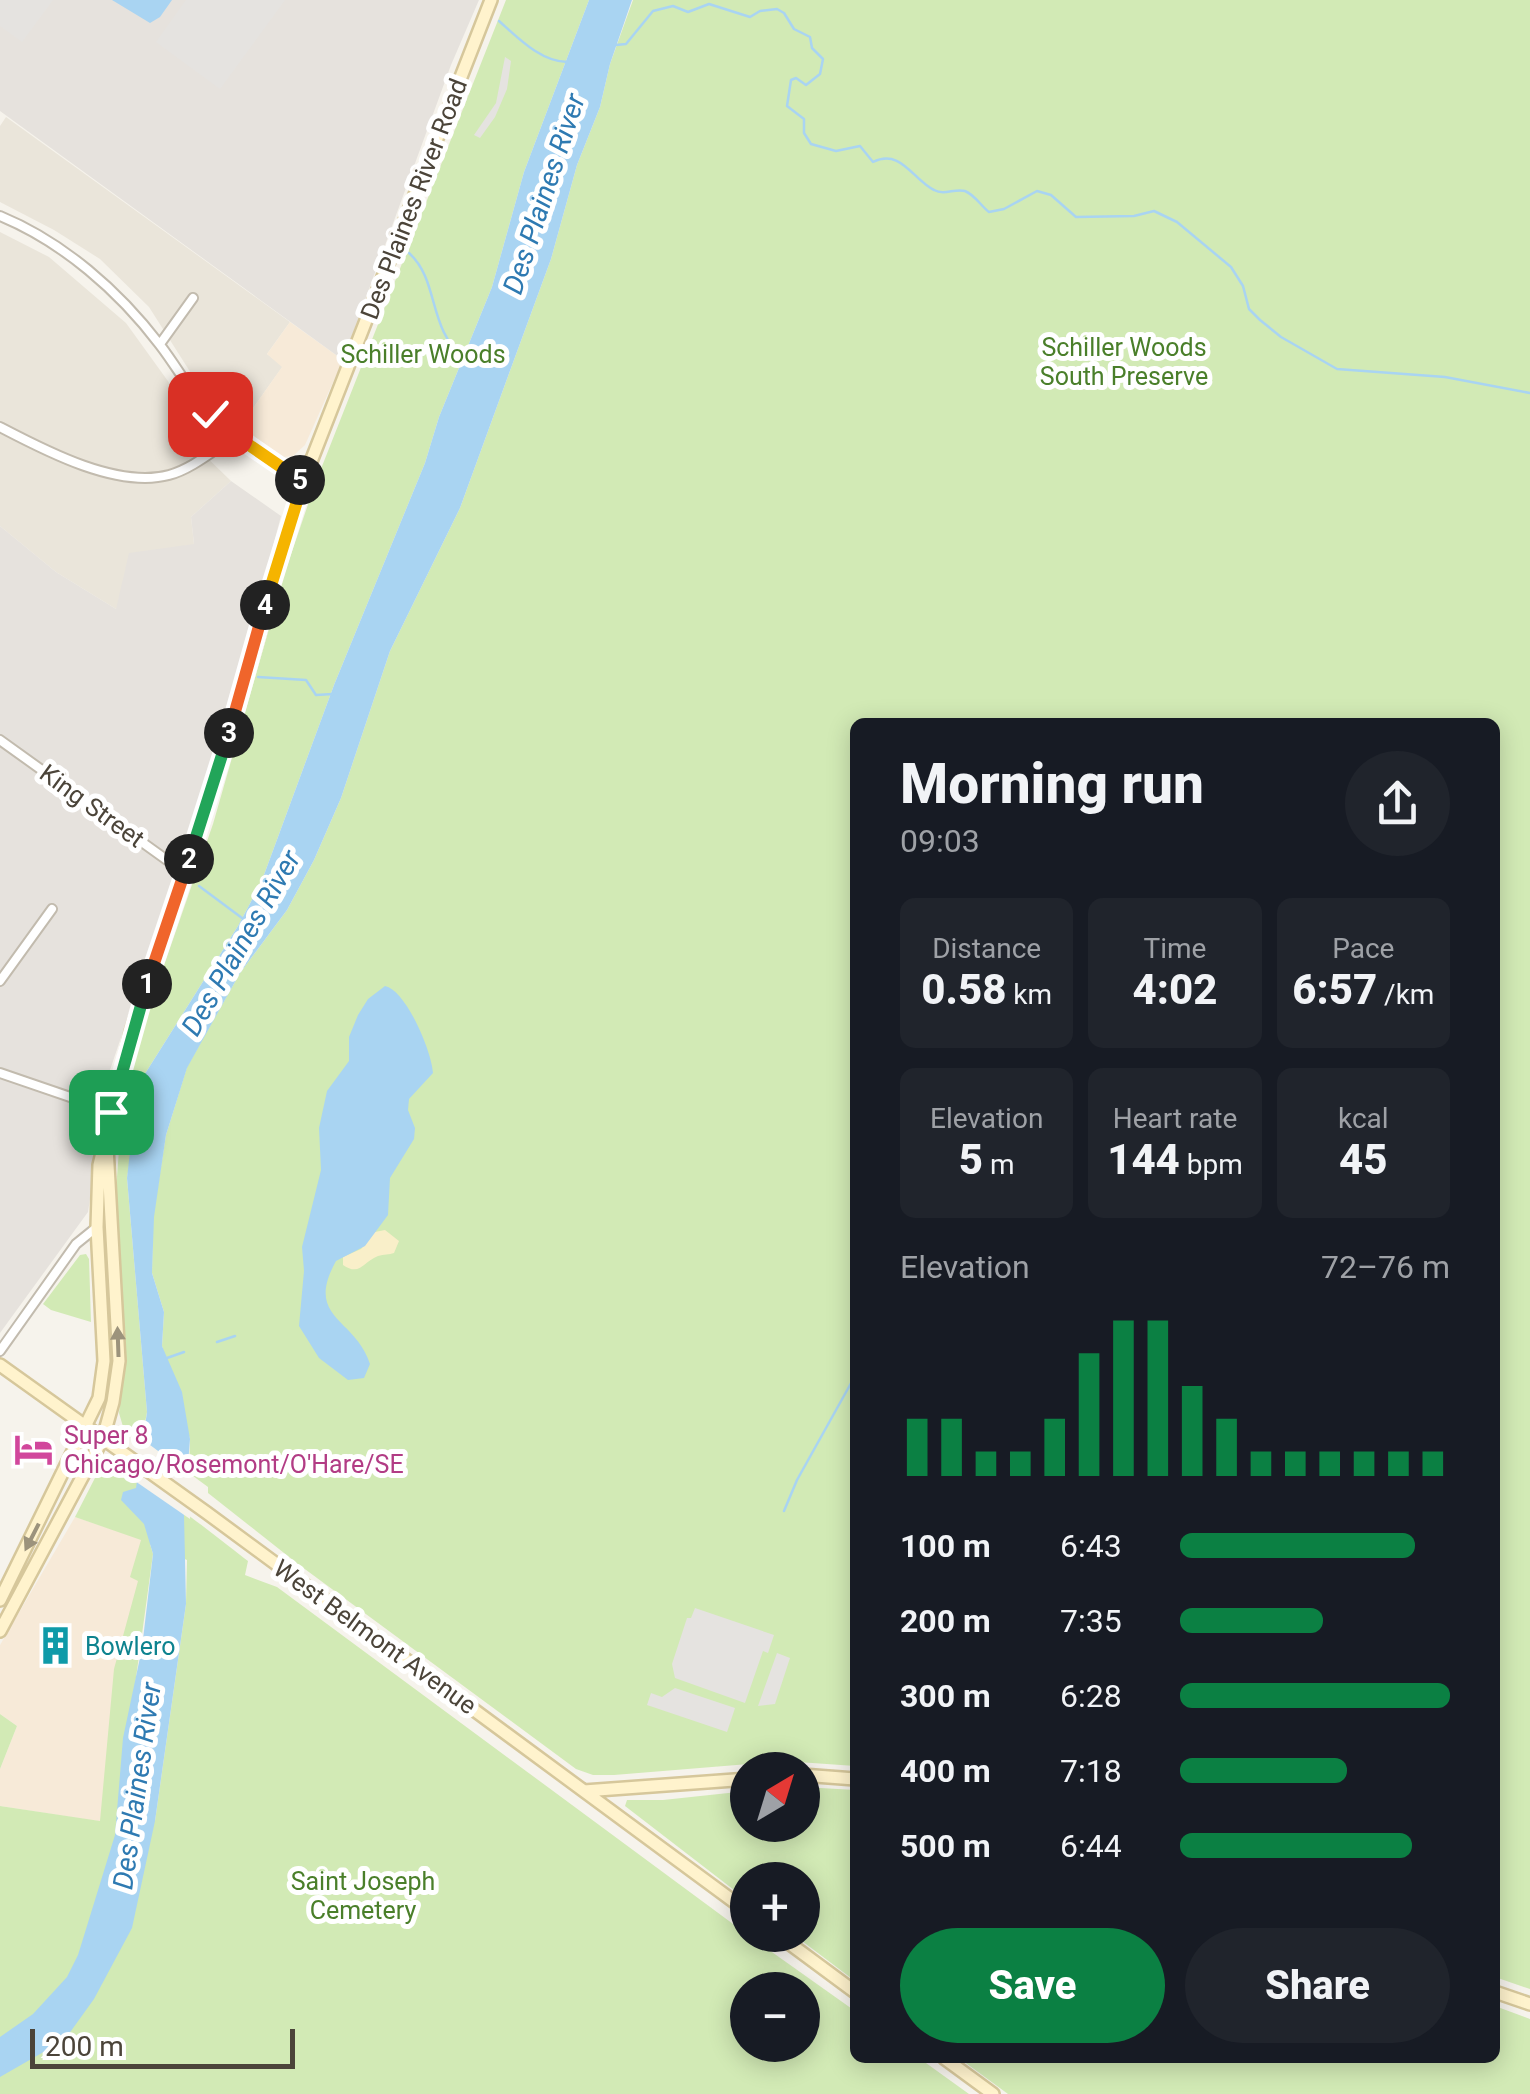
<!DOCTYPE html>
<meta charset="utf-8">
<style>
body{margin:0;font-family:Roboto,sans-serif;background:#20242c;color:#f1f3f6;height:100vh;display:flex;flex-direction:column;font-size:38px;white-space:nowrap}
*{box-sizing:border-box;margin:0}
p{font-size:32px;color:#9ea1a6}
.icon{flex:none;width:55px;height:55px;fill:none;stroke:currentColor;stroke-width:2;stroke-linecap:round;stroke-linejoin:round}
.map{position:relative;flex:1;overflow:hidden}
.details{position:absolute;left:850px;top:718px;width:650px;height:1345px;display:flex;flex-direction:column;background:#171b24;border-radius:15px;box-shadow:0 5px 25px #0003}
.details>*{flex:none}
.needle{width:65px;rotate:38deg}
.controls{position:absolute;left:730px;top:1752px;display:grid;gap:20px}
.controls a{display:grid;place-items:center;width:90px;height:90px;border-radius:50%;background:#171b24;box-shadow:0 5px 25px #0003;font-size:50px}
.scale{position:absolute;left:30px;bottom:25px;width:265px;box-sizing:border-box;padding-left:10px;border:5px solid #4b4439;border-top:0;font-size:28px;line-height:35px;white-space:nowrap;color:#4b4439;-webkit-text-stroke:8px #fff;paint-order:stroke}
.pin{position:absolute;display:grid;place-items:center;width:85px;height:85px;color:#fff;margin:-42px;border-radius:20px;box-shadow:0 5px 15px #0006}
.km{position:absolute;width:50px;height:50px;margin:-25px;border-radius:50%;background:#222;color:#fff;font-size:28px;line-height:50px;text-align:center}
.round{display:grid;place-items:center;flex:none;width:105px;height:105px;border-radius:52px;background:#20242c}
.head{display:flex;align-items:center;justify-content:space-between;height:170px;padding:0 50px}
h1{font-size:55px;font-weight:800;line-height:75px}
.stats{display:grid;grid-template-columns:repeat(3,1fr);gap:15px;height:170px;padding:10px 50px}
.stats div{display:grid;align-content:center;border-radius:15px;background:#20242c;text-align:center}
.stats b{font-size:42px;font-weight:800}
.stats small{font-size:28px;font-weight:400}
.stats p{font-size:28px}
.chart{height:280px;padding:20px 50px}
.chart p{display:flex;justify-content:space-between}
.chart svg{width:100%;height:180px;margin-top:10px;stroke:#0b8043;stroke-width:6}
.action{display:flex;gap:20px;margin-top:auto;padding:20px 50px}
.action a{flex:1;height:115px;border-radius:60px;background:#0b8043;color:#fff;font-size:40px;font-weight:800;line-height:115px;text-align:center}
.action a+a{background:#20242c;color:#f1f3f6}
ul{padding:0 50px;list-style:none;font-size:32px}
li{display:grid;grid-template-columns:160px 120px 1fr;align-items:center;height:75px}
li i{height:25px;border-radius:12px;background:#0b8043}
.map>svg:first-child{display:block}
.residential{fill:#eae5da}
.commercial{fill:#f7ead8}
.industrial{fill:#e6e2dd}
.green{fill:#d2eab5;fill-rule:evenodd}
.sand{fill:#f9efc9}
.parking{fill:#e5e3e0}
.water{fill:#a9d4f2}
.pier{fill:#f6f3ec}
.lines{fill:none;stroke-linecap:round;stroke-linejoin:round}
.stream{stroke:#a9d4f2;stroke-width:2.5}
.minor-casing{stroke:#c2bbae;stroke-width:12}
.secondary-casing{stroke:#d6c79b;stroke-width:16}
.minor{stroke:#fff;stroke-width:8}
.secondary{stroke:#fff3cd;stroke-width:11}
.oneway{fill:#9c937c}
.split-1-casing{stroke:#fff;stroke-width:20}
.split-2-casing{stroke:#fff;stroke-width:20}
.split-3-casing{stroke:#fff;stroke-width:20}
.split-4-casing{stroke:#fff;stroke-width:20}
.split-5-casing{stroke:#fff;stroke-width:20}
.split-6-casing{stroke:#fff;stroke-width:20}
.split-1{stroke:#22a559;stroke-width:12}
.split-2{stroke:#f0652b;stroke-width:12}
.split-3{stroke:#22a559;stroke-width:12}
.split-4{stroke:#f0652b;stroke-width:12}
.split-5{stroke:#f5b400;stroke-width:12}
.split-6{stroke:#f5b400;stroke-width:12}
.labels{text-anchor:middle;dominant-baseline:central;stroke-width:10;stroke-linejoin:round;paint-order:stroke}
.street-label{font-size:25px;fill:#4b4439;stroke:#fff}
.park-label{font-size:25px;fill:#4a7f2a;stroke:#fff}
.hotel-label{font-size:25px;fill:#b23c85;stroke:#fff;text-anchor:start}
.culture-label{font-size:25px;fill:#0d838f;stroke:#fff;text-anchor:start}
.water-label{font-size:28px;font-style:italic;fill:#2e7ab2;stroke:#fff}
</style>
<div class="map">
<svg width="1530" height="2094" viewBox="0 0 1530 2094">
<rect width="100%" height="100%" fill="#f6f3ec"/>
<!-- residential -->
<path class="residential" d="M6,117L290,322L267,354L283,366L239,428L208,400L149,307L100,259L54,230L0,202V126Z
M0,232L49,257L126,323L191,413L215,433L193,444L231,481L191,517L194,544L116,609L56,572L0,526Z"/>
<!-- commercial -->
<path class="commercial" d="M290,322L343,360L305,445L293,456L283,457L239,428L282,367L267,354Z
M75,1517L150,1542L116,1824L0,1806V1769L17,1726L0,1714V1645Z"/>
<!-- industrial -->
<path class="industrial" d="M0,0H479L451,65L343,360L0,111Z
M231,481L281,516L257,607L185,848L109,1073L88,1212L0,1333V526L56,572L116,609L129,553L194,544L191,517Z"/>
<!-- green -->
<path class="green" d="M506,0H589L524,172L492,287L439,417L425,463L334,685L261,883L238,926L143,1077L127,1178L147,1412L142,1439L138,1436L137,1441L124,1430L119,1413L124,1369L116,1190L122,1109L143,1026L213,824L287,566L315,484Z
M633,0H1530V1989L1495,1977V722H855V1766L784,1761L614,1775H593L576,1769L298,1564L208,1493V1487L189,1473L190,1439L162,1346L164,1312L152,1273L153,1217L166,1135L187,1067L240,973L287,910L314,860L341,798L390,651L460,508L507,379L551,259L577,165L600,107L610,64Z
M86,1254L89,1259L91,1322L51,1310L43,1304L80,1255Z
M105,1468C134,1468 221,1541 248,1561L245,1575L277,1587L748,1935L855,2011V2058H919L969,2094H0V1806L100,1821L114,1669L138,1581L130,1577L141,1540L75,1517L97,1474ZM150,1544L187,1560L186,1604L155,1821L135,1685L153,1554ZM748,1990H802V2045H748Z
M0,1714L17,1726L0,1769Z
M803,1787L855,1790V1981L794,1935H802V1880H748L747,1900L625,1806L627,1800H663L747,1791L748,1825H802Z
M1495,2006L1530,2019V2094H1008L959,2058H1495Z"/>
<!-- sand -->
<path class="sand" d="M385,1230L399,1241L394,1253C389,1255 384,1254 378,1256C364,1261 360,1277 343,1265V1257L361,1249L375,1232Z"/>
<!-- parking -->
<path class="parking" d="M0,0H53L22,42L0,26Z
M186,0H285L220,89L156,42Z
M505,57L511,61L507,89L495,117L480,138L474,135L496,103Z
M695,1608L774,1635L768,1653L763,1651L745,1703L675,1678L672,1664L687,1618H691Z
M777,1653L790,1658L775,1704L758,1706Z
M675,1688L735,1708L727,1732L647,1705L651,1693L662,1697Z"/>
<!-- water -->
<path class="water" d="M112,0H172L160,17L150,23Z
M589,0H632L610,64L600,107L577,165L551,259L507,379L460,508L390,651L341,798L314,860L287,910L240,973L187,1068L166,1135L154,1217L152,1273L164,1312L162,1346L182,1392L190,1439L184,1515L186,1604L155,1821L132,1928L94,1999L71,2031L54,2046L0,2077V2037L33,2014L67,1977L78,1955L115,1835L123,1738L142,1648L153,1554L144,1524L121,1500L123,1492L136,1488L147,1412L127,1178L134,1116L143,1077L238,926L261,883L334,685L425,463L439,417L492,287L524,172Z
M385,986C406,990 432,1052 433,1073L409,1099L408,1110L415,1128L414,1139L390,1178L388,1215L365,1246L336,1261C304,1319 355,1317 370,1364L364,1378L348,1380L319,1358L299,1326L304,1271L302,1247L321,1170L319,1128L327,1091L349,1061V1037L358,1015L368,999Z"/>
<!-- pier -->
<path class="pier" d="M138,1436L193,1477L190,1519L135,1481Z"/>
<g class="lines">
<!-- stream -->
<path class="stream" d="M499,21C518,38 542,63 569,62
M616,45L626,44L653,11L673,6L688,12L709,4L750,17L760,11L777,9L784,13L794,29L810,37L812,48L823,59L820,74L806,85L796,78L791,80L787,106L804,119V133L811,144L836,151L860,146L873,162C901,148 913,180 934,190C945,196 954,188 965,191C975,195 981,206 989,212L1004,209L1037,191L1051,195L1076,217L1134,216L1154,211L1177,222L1231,267L1243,286L1249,309L1260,320L1281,337L1337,369L1445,377L1530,393
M409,253C440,281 427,329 465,359
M258,677L306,680L316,695L333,694
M199,886L242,918
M130,1075L142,1080
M217,1342L235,1336
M167,1358L184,1352
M784,1511L797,1480L855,1376"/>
<defs>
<path id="minor" d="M0,216C63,242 119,291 160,345C177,367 191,393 210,414C236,441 272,461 303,482
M160,344L193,298
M0,427C44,450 117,489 169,475C192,469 215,449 236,436
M0,740L171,863L187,868
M0,981L52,909
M0,1073L111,1111
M0,1351L76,1244L97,1227"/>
<path id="secondary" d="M0,1365L207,1513L748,1912
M0,1600L99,1398L104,1361L97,1227L99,1165L131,1032L235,716L303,482L491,0
M0,1631L103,1438L113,1402L119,1361L107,1147
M802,1775L855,1779
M584,1791L748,1779
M778,1935L855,1992
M1495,1992L1530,2004
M944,2058L993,2094"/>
</defs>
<!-- minor casing -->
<use href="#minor" class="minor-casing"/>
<!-- secondary casing -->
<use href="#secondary" class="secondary-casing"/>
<!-- minor -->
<use href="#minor" class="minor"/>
<!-- secondary -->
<use href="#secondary" class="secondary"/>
</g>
<!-- one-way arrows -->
<defs><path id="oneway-solid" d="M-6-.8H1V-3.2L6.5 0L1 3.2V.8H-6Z" transform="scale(2.5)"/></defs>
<g class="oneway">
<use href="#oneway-solid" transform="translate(118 1342) rotate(-92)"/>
<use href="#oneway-solid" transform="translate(32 1537) rotate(117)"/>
</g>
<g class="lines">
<defs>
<path id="split-1" d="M111,1112L147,984"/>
<path id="split-2" d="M147,984L189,859"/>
<path id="split-3" d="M189,859L229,733"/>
<path id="split-4" d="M229,733L265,605"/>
<path id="split-5" d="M265,605L303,482L300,480"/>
<path id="split-6" d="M210,414L236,436L300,480"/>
</defs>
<!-- split-1 casing -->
<use href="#split-1" class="split-1-casing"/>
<!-- split-2 casing -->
<use href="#split-2" class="split-2-casing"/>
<!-- split-3 casing -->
<use href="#split-3" class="split-3-casing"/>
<!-- split-4 casing -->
<use href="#split-4" class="split-4-casing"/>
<!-- split-5 casing -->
<use href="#split-5" class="split-5-casing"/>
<!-- split-6 casing -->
<use href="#split-6" class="split-6-casing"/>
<!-- split-1 -->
<use href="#split-1" class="split-1"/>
<!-- split-2 -->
<use href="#split-2" class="split-2"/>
<!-- split-3 -->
<use href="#split-3" class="split-3"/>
<!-- split-4 -->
<use href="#split-4" class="split-4"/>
<!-- split-5 -->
<use href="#split-5" class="split-5"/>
<!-- split-6 -->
<use href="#split-6" class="split-6"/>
</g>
<!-- icons -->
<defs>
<symbol id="hotel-bare" viewBox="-9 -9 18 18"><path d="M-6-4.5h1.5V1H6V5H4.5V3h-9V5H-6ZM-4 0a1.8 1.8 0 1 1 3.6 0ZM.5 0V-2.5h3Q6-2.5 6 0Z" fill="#d1479c" stroke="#fff" stroke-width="2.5" paint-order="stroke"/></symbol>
<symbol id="building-bare" viewBox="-9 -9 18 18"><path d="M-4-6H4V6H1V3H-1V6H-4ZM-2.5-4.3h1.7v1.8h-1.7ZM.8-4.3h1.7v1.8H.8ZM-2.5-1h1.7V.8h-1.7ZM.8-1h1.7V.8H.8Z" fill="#0f9aa8" stroke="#fff" stroke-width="2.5" paint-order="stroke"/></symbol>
</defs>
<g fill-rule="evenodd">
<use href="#hotel-bare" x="6" y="1422" width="55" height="55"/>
<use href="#building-bare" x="28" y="1618" width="55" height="55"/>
</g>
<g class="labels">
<!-- street labels -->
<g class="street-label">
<text transform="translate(414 199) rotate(-69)">Des Plaines River Road</text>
<text transform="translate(92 806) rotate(36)">King Street</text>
<text transform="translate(375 1637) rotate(36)">West Belmont Avenue</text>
</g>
<!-- park labels -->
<g class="park-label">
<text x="1124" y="347">Schiller Woods<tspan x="1124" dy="29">South Preserve</tspan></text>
<text x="423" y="354">Schiller Woods</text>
<text x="363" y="1881">Saint Joseph<tspan x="363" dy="29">Cemetery</tspan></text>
</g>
<!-- hotel labels -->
<g class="hotel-label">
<text x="64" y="1435">Super 8<tspan x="64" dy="29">Chicago/Rosemont/O'Hare/SE</tspan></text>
</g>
<!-- culture labels -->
<g class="culture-label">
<text x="85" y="1646">Bowlero</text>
</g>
<!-- water labels -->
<g class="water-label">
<text transform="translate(544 194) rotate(-72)">Des Plaines River</text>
<text transform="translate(241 943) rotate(-60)">Des Plaines River</text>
<text transform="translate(137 1786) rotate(-82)">Des Plaines River</text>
</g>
</g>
</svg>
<div class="controls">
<a><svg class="needle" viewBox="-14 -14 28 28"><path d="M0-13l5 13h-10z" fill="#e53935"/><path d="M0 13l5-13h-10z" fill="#9ea1a6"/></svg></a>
<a>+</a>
<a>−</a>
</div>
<div class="scale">200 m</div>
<div class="pin" style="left:111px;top:1112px;background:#1e9e55"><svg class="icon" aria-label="arrive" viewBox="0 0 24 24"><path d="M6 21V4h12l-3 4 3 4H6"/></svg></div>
<div class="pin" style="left:210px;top:414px;background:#d93025"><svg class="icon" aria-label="check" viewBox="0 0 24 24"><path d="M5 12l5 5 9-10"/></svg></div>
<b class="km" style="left:147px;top:984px">1</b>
<b class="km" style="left:189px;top:859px">2</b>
<b class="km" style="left:229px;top:733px">3</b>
<b class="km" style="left:265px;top:605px">4</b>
<b class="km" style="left:300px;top:480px">5</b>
<section class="details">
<div class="head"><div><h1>Morning run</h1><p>09:03</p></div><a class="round"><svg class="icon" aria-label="share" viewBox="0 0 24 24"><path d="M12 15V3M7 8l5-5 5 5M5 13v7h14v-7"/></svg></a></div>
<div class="stats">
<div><p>Distance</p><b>0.58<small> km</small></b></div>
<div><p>Time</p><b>4:02</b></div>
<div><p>Pace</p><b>6:57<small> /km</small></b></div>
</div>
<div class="stats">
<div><p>Elevation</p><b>5<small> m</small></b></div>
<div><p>Heart rate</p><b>144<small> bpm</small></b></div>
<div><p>kcal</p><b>45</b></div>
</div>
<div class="chart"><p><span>Elevation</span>72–76 m</p>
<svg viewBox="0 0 160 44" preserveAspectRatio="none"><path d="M5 44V30M15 44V30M25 44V38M35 44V38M45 44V30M55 44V14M65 44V6M75 44V6M85 44V22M95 44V30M105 44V38M115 44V38M125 44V38M135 44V38M145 44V38M155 44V38"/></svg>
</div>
<ul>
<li><b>100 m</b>6:43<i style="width:87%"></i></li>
<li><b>200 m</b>7:35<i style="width:53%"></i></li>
<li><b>300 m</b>6:28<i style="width:100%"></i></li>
<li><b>400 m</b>7:18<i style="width:62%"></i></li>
<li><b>500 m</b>6:44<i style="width:86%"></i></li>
</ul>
<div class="action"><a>Save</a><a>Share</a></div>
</section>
</div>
